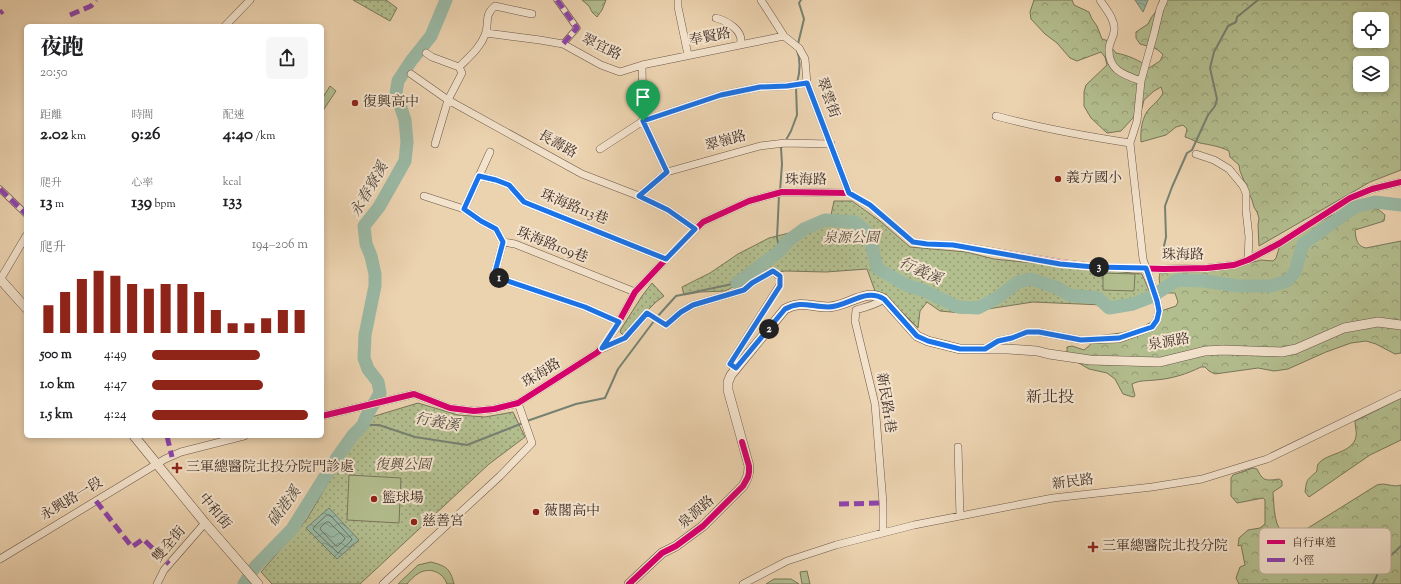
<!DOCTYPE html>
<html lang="zh-TW">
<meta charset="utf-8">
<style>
body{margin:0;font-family:"Sorts Mill Goudy","Noto Serif TC",serif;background:#f6f6f6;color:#202124;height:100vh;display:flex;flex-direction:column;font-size:15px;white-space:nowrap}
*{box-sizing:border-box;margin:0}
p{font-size:13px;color:#757577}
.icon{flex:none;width:22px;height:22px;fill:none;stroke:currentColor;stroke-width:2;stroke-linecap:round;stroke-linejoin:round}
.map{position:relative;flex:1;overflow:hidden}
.drawer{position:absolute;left:24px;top:24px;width:300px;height:414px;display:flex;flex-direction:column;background:#fff;border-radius:6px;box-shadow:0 2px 6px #0003}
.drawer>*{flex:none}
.controls{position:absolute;left:1353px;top:12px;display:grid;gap:8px}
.controls a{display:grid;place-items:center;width:36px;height:36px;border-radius:6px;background:#fff;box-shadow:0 2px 6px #0003;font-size:20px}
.pin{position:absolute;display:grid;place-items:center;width:34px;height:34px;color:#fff;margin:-41px -17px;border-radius:50% 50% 50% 0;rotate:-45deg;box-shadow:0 0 4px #0007}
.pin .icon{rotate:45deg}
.km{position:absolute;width:20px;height:20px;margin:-10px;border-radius:50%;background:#222;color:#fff;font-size:11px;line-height:20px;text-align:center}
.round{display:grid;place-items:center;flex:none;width:42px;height:42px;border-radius:6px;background:#f6f6f6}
.head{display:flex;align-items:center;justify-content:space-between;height:68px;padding:0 16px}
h1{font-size:22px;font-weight:800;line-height:30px}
.figures{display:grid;grid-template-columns:repeat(3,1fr);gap:6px;height:68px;padding:4px 16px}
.figures div{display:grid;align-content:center}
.figures b{font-size:17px;font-weight:800}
.figures small{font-size:11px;font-weight:400}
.figures p{font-size:11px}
.chart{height:112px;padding:8px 16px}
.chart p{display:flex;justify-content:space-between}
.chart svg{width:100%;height:72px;margin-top:4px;stroke:#8f2418;stroke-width:6}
ul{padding:0 16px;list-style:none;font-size:13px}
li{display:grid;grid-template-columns:64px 48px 1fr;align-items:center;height:30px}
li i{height:10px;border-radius:5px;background:#8f2418}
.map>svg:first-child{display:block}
.green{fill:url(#green-dots);stroke:#79765a}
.forest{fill:url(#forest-crowns);stroke:#79765a;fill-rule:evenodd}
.pitch{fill:#b3be8f;stroke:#79765a}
.water{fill:url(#water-waves);stroke:#768172}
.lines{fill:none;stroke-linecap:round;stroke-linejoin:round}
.shore{stroke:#6c7466;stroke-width:1}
.stream{stroke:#768172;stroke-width:2}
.river{stroke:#9ab9a5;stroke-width:13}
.pedestrian-casing{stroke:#6a5748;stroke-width:7}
.minor-casing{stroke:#6a5748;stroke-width:8}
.tertiary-casing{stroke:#6a5748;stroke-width:10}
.pedestrian{stroke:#f3e2cc;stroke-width:5.5}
.minor{stroke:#f3e2cc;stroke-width:7}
.tertiary{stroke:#f3e2cc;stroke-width:9}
.quiet{stroke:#8e44ad;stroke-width:5;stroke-dasharray:10 5;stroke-linecap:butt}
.cycleway-casing{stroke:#f3e2cc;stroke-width:8}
.cycleway{stroke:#d6006c;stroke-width:6}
.route-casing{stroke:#fff;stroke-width:8}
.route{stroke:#1a73e8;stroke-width:5}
.poi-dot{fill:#8f2418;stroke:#f3e2cc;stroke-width:1.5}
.labels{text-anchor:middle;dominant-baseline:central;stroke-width:4;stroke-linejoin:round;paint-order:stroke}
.street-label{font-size:14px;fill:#3f2e26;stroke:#f3e2cc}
.poi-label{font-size:14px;fill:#3f2e26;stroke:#f3e2cc;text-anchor:start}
.park-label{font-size:14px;font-style:italic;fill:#564b3b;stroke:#f3e2cc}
.water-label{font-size:15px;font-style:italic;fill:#514a3f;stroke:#f3e2cc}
.quarter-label{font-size:16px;fill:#3f2e26;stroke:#f3e2cc}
.key{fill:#f3e2cc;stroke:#bdac9a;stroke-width:1}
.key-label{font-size:11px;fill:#3f2e26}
</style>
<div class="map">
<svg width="1401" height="584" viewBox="0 0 1401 584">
<defs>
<pattern id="green-dots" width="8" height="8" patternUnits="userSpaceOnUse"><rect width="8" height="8" fill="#b3be8f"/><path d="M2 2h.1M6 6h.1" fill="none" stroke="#939b75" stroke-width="1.8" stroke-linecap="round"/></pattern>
<pattern id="forest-crowns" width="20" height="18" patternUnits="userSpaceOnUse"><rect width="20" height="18" fill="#b3be8f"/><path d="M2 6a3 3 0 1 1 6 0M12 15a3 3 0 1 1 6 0" fill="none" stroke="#939b75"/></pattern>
<pattern id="water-waves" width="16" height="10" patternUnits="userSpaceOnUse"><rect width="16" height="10" fill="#9ab9a5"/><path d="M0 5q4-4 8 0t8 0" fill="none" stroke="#7f9786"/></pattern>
</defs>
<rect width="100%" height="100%" fill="#ecd3b0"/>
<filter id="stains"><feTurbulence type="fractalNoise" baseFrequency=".005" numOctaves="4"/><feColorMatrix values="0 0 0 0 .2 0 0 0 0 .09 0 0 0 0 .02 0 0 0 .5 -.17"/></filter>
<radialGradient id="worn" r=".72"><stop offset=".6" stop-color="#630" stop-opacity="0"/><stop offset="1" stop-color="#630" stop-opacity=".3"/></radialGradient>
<!-- green -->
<path class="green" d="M353,0H386L397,8L390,21Z
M834,201H852L880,221L910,247L966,252L994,259L1142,274L1153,300L1116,310L1103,305L1033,302L962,313L940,311L927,302L920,311L918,328L884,294L875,291L867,269L826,272L785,271L755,276L725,291L700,292L684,295L682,287L710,273L738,254L769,238L809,228L831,215Z
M652,283L664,296L656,302L623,335L620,332L621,329L642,296Z
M418,403L458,415L485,417L513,412L525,437L489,464L360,584H272L261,572L307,519L365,419Z"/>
<!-- forest -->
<path class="forest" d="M582,0H606L602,10L597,17L592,12L589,6Z
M1034,0H1072L1074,5L1089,12L1092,19L1097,26L1102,39L1109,41L1112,48L1116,53C1127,55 1140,60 1149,68L1160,61L1163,55C1156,46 1149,47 1140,44L1136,38V32L1148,24L1151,18L1157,10L1160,0H1401V170L1370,182L1259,246L1258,225L1259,218L1257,212L1254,207L1252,200L1240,171L1239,165L1230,157L1229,151C1219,146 1210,145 1200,143C1195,142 1190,138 1185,137L1187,129L1183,125L1176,127L1166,135L1141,142C1140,131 1142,116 1150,108C1155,103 1159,100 1163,93L1161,87L1154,91L1144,100L1142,108L1121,131L1107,133L1091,118L1088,113L1084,106V92L1086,85L1107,65L1105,57L1101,52L1077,61L1070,58L1057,43L1045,34L1031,19L1030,12ZM1360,19H1382V41H1360ZM1360,63H1382V85H1360Z
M1368,208L1378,209L1385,215L1384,221L1355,230C1356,238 1356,246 1366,248L1401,241V353L1395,354L1376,344L1366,341L1351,343L1326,352L1288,369L1274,371L1258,368L1215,374L1209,371L1205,367H1201C1187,374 1171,379 1155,380C1147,381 1140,380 1132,384L1135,396L1133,397L1123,394L1115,379L1107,373L1089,369L1077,362L1067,354V347L1072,346L1084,350L1090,345L1097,336L1121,333L1143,327L1159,317L1161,311L1176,306L1178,302L1175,293H1164C1160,286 1158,280 1160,273L1162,271L1235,267L1261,260L1273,261L1276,258L1280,245L1308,227L1341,211Z
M1401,398V440L1370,455L1309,497L1305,492C1307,477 1307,481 1317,471C1317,468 1317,464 1320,462C1329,453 1352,453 1356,437C1357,432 1355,426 1355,421Z
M1253,468L1257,469C1263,481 1265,481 1279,479L1282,481V486L1273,492C1273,497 1274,502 1274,508C1276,522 1277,532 1292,538L1377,485C1386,482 1392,488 1401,485V584H1239L1236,578L1240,567L1245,565L1241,545L1238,546L1239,538L1248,530L1260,528L1265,524V500L1263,498L1237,503L1231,496V478L1233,475Z"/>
<!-- pitch -->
<path class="pitch" d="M330,86L336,91L322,112V99Z
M1103,273L1135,274L1134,291L1103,290Z
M349,475L401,478L399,523L347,520Z
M431,562C446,566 450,568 454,584H447C443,572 430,567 419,573C414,576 410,580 407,584H398L418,565Z
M807,571L810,584H802L800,572Z
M774,579H791L799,584H766Z"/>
<!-- water -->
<path class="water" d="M1135,0H1148L1143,12Z
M329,508L359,540L337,559L306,528Z"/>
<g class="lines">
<!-- shore -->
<path class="shore" d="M327,515H330L352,539L351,541L338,553L313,529L314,527Z
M327,522H329L345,538L344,540L338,546H336L320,529L321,527Z"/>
<!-- stream -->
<path class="stream" d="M798,44L804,19L799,3L801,0
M797,50C801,61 800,72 797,83
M786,140L791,131L797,115L796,87
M780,191L782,164L781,148L782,146
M779,195L777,238L780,251
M1164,246L1166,237L1165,206L1172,187L1187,153L1192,150L1208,115L1215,106L1217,99L1210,68L1214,52L1228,26L1236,22L1237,17L1258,0
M1151,292V297
M657,317L676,296L737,283
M527,421L576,404L605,398L618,369L654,321
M363,425H379L415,437L467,445L523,423
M1373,584C1379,568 1389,556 1401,546"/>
<!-- river -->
<path class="river" d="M737,283L780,251L788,241L804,229L825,220L855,222L869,234L877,268L906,285L925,291L958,307L978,308L997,298L1018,282L1031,279L1058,288L1069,295L1098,298L1109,308L1133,304L1151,297L1177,280L1204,281L1238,286H1271L1287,281L1295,272L1303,244L1355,207L1375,202L1401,205
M244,584L255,567L292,529L336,459L353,435L363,425L366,417L380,393L378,382L368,369L364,358L365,335L375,286V274L371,256L366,244L364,226L379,207L405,161L407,142L405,120L396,93L398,81L411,61L431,36L446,0"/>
<defs>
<path id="pedestrian" d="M557,0L577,28L563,44
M0,189L26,214"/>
<path id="minor" d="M678,0V7L688,55
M761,0L784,36L799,48L805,59L807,83L849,193
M716,18C727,21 745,31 740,45
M225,26L250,0
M486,33L540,40L563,44L601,65L620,72L642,65L784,36
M426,53L432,57L459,67L462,73L448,100L435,144
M642,65L643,121L667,172
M459,67C469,57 480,48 485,35C490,23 483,16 495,6L532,14
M411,74L448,100L582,174L639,196L668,210L695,229
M1141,81L1154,34L1160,9L1164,0
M996,116C1040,128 1084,136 1130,143
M600,149L643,121L721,95L760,87L787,86L807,83
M1196,154L1214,160L1229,169L1243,186L1246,193V210L1249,237L1248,260
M479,176L496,180L509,185L524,202L666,259
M424,196L464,209L481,221L496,229L503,242L515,244L635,292
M639,196L667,172L760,146L785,143L831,144
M464,209L490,152
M503,242L495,272L499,278L585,307L619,322
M0,280L26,236
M604,348L625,338L647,313L666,325L681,312L693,305L744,290L752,283L773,271L780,277V285L730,364L736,369
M985,349L998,341L1012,338L1027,332H1039L1081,340L1119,339L1152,327L1157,320L1159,311L1157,301L1143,259L1130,143L1137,121L1141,81C1124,75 1108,70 1109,49C1109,42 1114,37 1114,31C1116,20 1105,8 1100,0
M322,416L414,394L450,408L474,411L494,409L518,403L598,352L610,338L635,292L666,259L703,222L749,201L782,192L849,193L869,205L913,242L927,244L953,245L1061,263L1094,267L1164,269L1207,268L1234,265L1248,260L1280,243L1350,198L1372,189L1401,182
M958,447L960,516
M883,533V503L875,404L855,321L856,310C867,306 874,306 884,299
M0,559L165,459L181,452L244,436
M157,584L164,570L205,523
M383,584L500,476L532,443L518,403
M743,584L787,561L836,545L914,525L1053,498L1152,487L1202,479L1267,459L1401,394"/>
<path id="tertiary" d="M0,279L26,308
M134,436L205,523L258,584
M629,584L662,553L676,546L703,526L743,486C747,479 749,475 749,466L728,390V382L731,375L785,309C802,300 810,307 828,307C848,307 865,287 884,299L917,336L928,341L960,349H1008L1037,351L1049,354L1090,360L1160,362L1205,351L1223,350L1282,352L1296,349L1344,328L1378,322L1401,325"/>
</defs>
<!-- pedestrian casing -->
<use href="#pedestrian" class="pedestrian-casing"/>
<!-- minor casing -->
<use href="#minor" class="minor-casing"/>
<!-- tertiary casing -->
<use href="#tertiary" class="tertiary-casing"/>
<!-- pedestrian -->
<use href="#pedestrian" class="pedestrian"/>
<!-- minor -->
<use href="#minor" class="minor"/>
<!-- tertiary -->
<use href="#tertiary" class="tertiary"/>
<!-- quiet -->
<path class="quiet" d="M557,0L577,28L563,44
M0,13L3,11
M70,15L91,6L96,0
M0,189L26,214
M167,436L172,457
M96,501L132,547L143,539L169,564
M839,504L883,503"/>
<defs>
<path id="cycleway" d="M322,416L414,394L450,408L474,411L494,409L518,403L598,352L610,338L635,292L666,259L703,222L749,201L782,192L849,193L869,205L913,242L927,244L953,245L1061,263L1094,267L1164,269L1207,268L1234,265L1248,260L1280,243L1350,198L1372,189L1401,182
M629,584L662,553L676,546L703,526L743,486L748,477L749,472V466L742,442"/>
</defs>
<!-- cycleway casing -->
<use href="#cycleway" class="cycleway-casing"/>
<!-- cycleway -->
<use href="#cycleway" class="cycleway"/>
</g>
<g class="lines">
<defs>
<path id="route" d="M807,83L849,193L870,205L913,242L927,244L953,245L1060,264L1094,267L1146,268L1157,301L1159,311L1157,320L1152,327L1119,338L1081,340L1039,332H1027L1012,338L998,341L985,349H960L928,341L917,336L884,299C865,287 848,307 828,307C811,307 801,300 785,309L736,368L730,364L780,286V276L773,271L752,283L744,290L693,305L681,312L666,325L647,313L625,338L602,348L619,322L585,307L499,278L495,272L503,242L496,229L481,221L464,209L479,176L496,180L509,185L524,202L666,259L695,229L668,210L639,196L667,172L643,121L721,95L760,87L787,86Z"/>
</defs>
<!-- route casing -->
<use href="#route" class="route-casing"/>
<!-- route -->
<use href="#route" class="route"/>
</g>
<!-- markers -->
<g class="poi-dot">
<circle cx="355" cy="103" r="4"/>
<circle cx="1058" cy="179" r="4"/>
<path d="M175 462h4v4h4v4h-4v4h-4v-4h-4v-4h4z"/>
<circle cx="374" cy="499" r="4"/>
<circle cx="536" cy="512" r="4"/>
<circle cx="414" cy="522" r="4"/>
<path d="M1091 541h4v4h4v4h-4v4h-4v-4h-4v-4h4z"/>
</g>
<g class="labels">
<!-- street labels -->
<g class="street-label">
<text transform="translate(710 38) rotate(-11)">奉賢路</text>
<text transform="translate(601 48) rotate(25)">翠宜路</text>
<text transform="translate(827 98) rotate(70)">翠雲街</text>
<text transform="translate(726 142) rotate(-16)">翠嶺路</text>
<text transform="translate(557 145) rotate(29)">長壽路</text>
<text transform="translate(806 181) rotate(-1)">珠海路</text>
<text transform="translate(574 208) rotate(22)">珠海路113巷</text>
<text transform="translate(552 246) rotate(21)">珠海路109巷</text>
<text transform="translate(1183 256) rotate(-1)">珠海路</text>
<text transform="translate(1169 343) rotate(-10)">泉源路</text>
<text transform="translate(542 374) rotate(-32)">珠海路</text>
<text transform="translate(885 403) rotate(81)">新民路1巷</text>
<text transform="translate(1073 483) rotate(-7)">新民路</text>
<text transform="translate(72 500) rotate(-31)">永興路一段</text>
<text transform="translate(214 512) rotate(50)">中和街</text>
<text transform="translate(697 513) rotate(-41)">泉源路</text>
<text transform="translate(170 545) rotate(-50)">雙全街</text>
</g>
<!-- poi labels -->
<g class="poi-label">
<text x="363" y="103">復興高中</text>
<text x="1066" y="179">義方國小</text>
<text x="186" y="468">三軍總醫院北投分院門診處</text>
<text x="382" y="499">籃球場</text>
<text x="544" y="512">薇閣高中</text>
<text x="422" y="522">慈善宮</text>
<text x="1102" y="547">三軍總醫院北投分院</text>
</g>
<!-- park labels -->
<g class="park-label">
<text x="851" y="239">泉源公園</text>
<text x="403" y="466">復興公園</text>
</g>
<!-- water labels -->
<g class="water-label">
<text transform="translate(370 190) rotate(-60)">永春寮溪</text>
<text transform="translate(920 272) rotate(24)">行義溪</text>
<text transform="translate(437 423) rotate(10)">行義溪</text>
<text transform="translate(285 507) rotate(-54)">磺港溪</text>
</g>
<!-- quarter labels -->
<g class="quarter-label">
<text x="1050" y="398">新北投</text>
</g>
</g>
<!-- legend -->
<rect x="1259" y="528" width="132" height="46" rx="6" class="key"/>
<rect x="1267" y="540" width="18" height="4" fill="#d6006c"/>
<rect x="1267" y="558" width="18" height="4" fill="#8e44ad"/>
<g class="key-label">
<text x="1292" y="546">自行車道</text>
<text x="1292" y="564">小徑</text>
</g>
<rect width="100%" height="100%" filter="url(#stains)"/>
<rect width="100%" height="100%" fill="url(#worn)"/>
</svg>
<div class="controls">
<a><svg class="icon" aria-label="locate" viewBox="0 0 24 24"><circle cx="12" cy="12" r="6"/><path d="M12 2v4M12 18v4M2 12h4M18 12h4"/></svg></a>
<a><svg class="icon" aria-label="layers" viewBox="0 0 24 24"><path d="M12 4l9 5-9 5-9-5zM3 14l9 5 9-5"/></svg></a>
</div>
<div class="pin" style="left:643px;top:121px;background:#1e9e55"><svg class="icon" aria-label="arrive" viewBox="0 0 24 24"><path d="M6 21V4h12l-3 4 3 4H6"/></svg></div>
<b class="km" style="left:499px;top:278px">1</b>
<b class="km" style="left:769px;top:329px">2</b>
<b class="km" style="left:1099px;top:267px">3</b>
<section class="drawer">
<div class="head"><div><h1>夜跑</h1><p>20:50</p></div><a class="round"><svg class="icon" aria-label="share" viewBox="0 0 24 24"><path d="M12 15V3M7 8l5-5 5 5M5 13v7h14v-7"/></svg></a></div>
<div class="figures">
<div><p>距離</p><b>2.02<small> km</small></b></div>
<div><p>時間</p><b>9:26</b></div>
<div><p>配速</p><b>4:40<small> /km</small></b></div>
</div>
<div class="figures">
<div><p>爬升</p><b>13<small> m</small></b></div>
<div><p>心率</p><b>139<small> bpm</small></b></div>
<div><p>kcal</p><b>133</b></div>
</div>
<div class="chart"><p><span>爬升</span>194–206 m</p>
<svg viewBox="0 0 160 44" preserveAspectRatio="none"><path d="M5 44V27M15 44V19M25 44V11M35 44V6M45 44V9M55 44V14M65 44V17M75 44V14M85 44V14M95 44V19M105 44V30M115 44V38M125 44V38M135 44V35M145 44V30M155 44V30"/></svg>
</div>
<ul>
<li><b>500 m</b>4:49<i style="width:69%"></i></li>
<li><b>1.0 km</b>4:47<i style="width:71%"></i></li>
<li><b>1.5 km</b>4:24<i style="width:100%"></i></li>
</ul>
</section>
</div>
